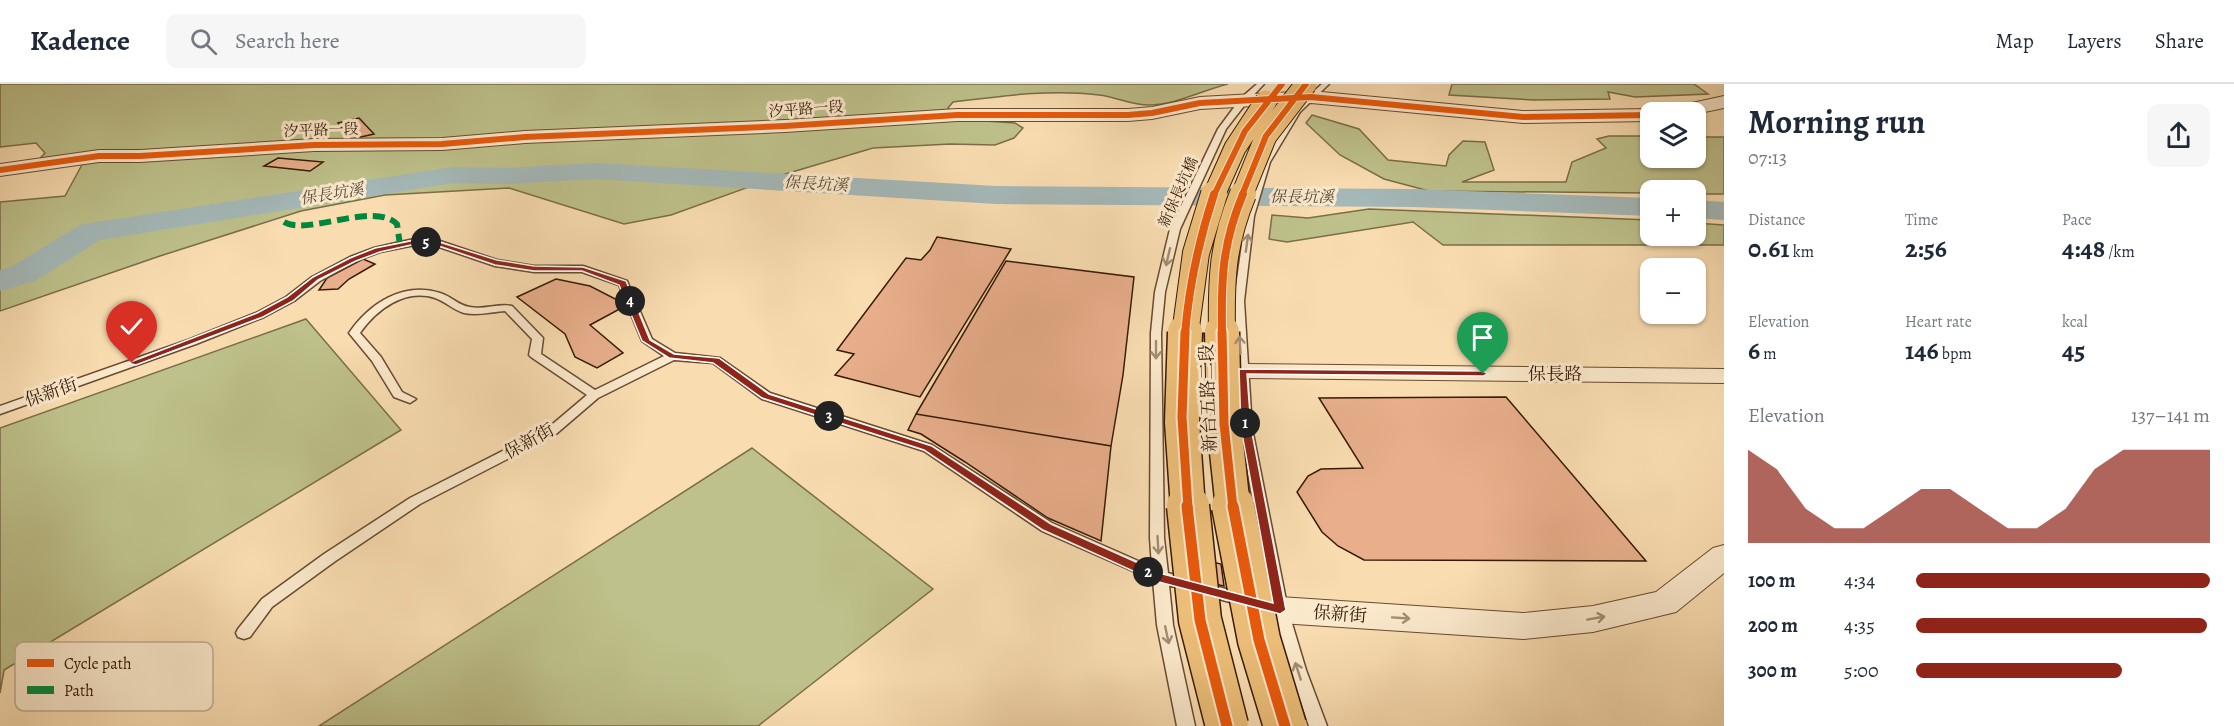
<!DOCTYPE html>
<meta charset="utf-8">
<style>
body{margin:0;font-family:Alegreya,"Noto Serif TC",serif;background:#f6f6f7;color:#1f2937;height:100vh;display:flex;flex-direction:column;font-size:22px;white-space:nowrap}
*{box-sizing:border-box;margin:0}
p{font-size:20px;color:#747a83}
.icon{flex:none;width:33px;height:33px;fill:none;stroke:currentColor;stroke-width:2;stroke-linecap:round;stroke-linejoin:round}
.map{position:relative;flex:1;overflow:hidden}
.details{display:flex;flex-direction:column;background:#fff;width:510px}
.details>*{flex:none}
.fabs{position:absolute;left:1640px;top:18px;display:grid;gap:12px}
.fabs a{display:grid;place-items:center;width:66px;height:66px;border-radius:12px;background:#fff;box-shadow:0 2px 4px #0004;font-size:30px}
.pin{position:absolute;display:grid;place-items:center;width:51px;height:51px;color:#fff;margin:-62px -26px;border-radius:50% 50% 50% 0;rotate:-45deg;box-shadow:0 0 6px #0007}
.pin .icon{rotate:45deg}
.km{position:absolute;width:30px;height:30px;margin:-15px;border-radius:50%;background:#222;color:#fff;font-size:16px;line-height:30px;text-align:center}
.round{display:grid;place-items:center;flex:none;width:63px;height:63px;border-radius:12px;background:#f6f6f7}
.overview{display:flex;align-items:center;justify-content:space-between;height:102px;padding:0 24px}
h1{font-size:33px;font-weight:700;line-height:45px}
.stats{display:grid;grid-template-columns:repeat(3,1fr);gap:9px;height:102px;padding:6px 24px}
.stats div{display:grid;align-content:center}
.stats b{font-size:26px;font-weight:700}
.stats small{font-size:16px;font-weight:400}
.stats p{font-size:16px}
.chart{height:168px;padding:12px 24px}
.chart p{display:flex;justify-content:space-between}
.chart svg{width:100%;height:108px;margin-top:6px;fill:#8f2418;opacity:.7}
ul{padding:0 24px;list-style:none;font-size:20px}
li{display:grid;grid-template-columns:96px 72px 1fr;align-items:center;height:45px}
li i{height:15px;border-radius:8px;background:#8f2418}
header{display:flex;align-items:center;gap:36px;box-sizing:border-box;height:84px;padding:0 30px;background:#fff;border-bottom:2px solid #e0e1e3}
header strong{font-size:28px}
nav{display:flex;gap:33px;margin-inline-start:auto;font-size:21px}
.search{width:420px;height:54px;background:#f6f6f7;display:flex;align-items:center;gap:15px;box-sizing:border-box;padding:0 21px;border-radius:12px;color:#747a83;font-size:22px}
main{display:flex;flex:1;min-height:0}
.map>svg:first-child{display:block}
.green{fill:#bec18b;stroke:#7a6e48;stroke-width:1.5}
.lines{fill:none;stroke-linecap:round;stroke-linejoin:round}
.river{fill:#a4b8b8;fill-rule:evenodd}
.building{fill:#e9af8c;stroke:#371a06;stroke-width:1.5}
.service-casing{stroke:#684b31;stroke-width:3}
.minor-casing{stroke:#684b31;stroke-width:2}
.tertiary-casing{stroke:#684b31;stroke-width:2}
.service{fill:#fbe9cc;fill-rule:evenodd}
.minor{fill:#fbe9cc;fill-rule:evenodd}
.tertiary{fill:#fbe9cc;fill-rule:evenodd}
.primary-bridge-far3-casing{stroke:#371a06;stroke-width:23;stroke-linecap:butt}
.primary-bridge-far2-casing{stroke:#371a06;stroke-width:28;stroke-linecap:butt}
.primary-bridge-far1-casing{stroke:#371a06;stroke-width:37;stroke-linecap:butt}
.primary-bridge-casing{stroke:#371a06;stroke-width:45;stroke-linecap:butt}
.primary-bridge-far3{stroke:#ecbe78;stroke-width:21}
.primary-bridge-far2{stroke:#ecbe78;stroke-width:26}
.primary-bridge-far1{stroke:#ecbe78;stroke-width:34}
.primary-bridge{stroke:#ecbe78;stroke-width:42}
.quiet{stroke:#00873e;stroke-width:6;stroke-dasharray:12 6;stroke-linecap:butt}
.cycleway-far3-casing{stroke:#fbe9cc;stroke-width:8}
.cycleway-far2-casing{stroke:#fbe9cc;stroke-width:10}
.cycleway-far1-casing{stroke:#fbe9cc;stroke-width:13}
.cycleway-casing{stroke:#fbe9cc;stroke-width:15}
.cycleway-far3{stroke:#e8590c;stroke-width:6}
.cycleway-far2{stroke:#e8590c;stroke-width:8}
.cycleway-far1{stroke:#e8590c;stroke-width:9}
.cycleway{stroke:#e8590c;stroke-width:11}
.oneway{stroke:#a38c73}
.route{fill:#8f2418;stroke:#fff;stroke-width:1.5}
.labels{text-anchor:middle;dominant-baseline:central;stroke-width:6;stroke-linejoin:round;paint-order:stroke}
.far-street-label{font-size:15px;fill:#371a06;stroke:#fbe9cc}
.far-water-label{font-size:16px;font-style:italic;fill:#58493b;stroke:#fbe9cc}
.street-label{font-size:18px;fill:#371a06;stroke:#fbe9cc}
.key{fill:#fbe9cc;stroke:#c0ab91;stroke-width:1.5}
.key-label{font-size:16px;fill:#371a06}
</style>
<header>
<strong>Kadence</strong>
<div class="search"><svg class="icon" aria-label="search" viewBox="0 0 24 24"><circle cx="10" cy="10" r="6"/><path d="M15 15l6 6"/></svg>Search here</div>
<nav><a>Map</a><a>Layers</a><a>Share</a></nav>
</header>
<main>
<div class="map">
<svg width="1724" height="642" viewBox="0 0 1724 642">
<rect width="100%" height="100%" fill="#f9ddb1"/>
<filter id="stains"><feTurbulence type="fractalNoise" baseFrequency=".00333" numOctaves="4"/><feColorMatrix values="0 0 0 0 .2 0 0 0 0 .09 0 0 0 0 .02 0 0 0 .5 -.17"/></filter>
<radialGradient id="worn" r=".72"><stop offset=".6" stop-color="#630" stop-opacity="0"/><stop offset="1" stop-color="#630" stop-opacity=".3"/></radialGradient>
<!-- green -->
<path class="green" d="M0,0H1228C1203,6 1175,21 1149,21C1131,21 1116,13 1099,11C1050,5 1002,12 953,18L948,24L956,35L1015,39L1023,44L1014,54L995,61L950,60L873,64L782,91L671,131L624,140L509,104L385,111L301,127L160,172L0,227V118L65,112L84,77L32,83L45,69L36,59L0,63Z
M1452,0H1694L1708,10L1635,13L1608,8L1610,15L1534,16L1449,11Z
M1312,31L1359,45L1388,76L1446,82L1449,71L1463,57L1485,58L1494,86L1462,98H1566L1572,78L1606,64L1597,55L1609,52H1650V74H1695V53H1724V110H1695V106H1650V109L1429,107L1384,95L1340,71L1306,39Z
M1369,125L1650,136V152H1695V139L1724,141V161H1443L1413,138L1287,158L1269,155L1272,131L1308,134Z
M306,235L401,346L4,586L0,609V344Z
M752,364L933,505L758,642H319Z"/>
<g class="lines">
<!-- river -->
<path class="river" d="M596,79L996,102L1413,105L1650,114V132L1413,123L996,120L596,95L507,100L453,99L100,156L35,197L0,207V186L11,183L80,141L91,139L453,83L507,84Z
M1695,116L1724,118V136L1695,134Z"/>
</g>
<!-- building -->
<path class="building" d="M359,34L374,50L352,55L338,39Z
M278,74L323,78L310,87L264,82Z
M937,153L1011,165L920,313L835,291L854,270L837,266L906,174L921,176L930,166Z
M363,175L375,180L349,195L338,205L319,206L327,194Z
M1006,177L1134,193L1123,291L1111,362L916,330Z
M556,195L590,202L627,221L590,241L623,269L597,284L575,273L565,250L517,213Z
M1506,313L1646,477L1364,476L1338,462L1322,448L1297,408L1308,392L1321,385L1363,384L1319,314Z
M916,330L1111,362L1101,457L1048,434L965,378L921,350L908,346Z
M1188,472L1221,480L1224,502L1190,495Z"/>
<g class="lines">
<defs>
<path id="service" d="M1257,0H1264L1247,18L1226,45L1180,145L1165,208L1161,249L1164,454L1168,489L1244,510L1249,512L1252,516L1249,520L1244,522L1169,501L1173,541L1195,642H1177L1157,541L1153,496L1042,447L924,367L762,315L713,279L674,276L598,314L556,350L420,420L334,478L272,523L250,553L244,555L238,553L236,549L238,545L262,515L324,470L410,414L548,344L587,311L531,273L529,271L532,255L505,227C491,228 478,232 464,229C453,226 445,217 435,214C405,204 376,226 360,249L381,273L402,308L416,315L410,319L394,313L372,277L349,249C369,220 403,197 440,209C451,212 459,222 470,223C484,226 498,219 512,222L543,254L541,270L595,306L664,272L642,257L619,201L582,188H534L495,182L433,161L420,160L380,168L356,177L320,197L294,217L264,233L196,260L0,330V322L188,256L256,229L286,213L312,193L350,173L374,164L400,158L420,154L434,155L497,176L534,182H583L627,197L652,255L675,269L720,274L770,309L932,361L1052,439L1152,483L1150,454L1151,249L1155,208L1170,145L1218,45L1241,14Z
M1322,0H1329L1300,28L1270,78L1254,132L1244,217L1252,344L1288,526L1306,586L1327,642H1309L1290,586L1272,526L1240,344L1234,217L1246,132L1262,78L1294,25Z"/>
<path id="minor" d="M1242,280L1724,285V299L1242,294L1233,292L1230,287L1233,282Z
M1724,461V489L1676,528L1593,548L1523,555L1280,539L1269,535L1264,526L1269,517L1280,513L1523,529L1593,522L1656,508L1713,464Z"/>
<path id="tertiary" d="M1311,7L1523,27L1650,25L1658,28H1650V37L1523,39L1311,19L1200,25L1152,35L1128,37H957L785,48L525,59L442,66L314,67L140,78H99L0,92V80L99,66H140L314,55L442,54L525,47L785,36L957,25H1128L1152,23L1200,13Z
M1724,12V24L1695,30L1666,28L1669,24Z"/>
</defs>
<!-- service casing -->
<use href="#service" class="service-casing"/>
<!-- minor casing -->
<use href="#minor" class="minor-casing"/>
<!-- tertiary casing -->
<use href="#tertiary" class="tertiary-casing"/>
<!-- service -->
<use href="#service" class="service"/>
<!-- minor -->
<use href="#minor" class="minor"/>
<!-- tertiary -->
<use href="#tertiary" class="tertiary"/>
<defs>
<path id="primary-bridge-far3" d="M1214,111L1235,64L1266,17
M1242,111L1266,52L1306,0"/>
<path id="primary-bridge-far2" d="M1185,250L1196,169L1214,110
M1222,250C1221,195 1222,161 1243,110"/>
<path id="primary-bridge-far1" d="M1185,248L1182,338L1188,424
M1222,248L1224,340L1233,424"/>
<path id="primary-bridge" d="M1188,422L1200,536L1227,642
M1233,422L1259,556L1285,642"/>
</defs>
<!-- primary-bridge-far3 casing -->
<use href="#primary-bridge-far3" class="primary-bridge-far3-casing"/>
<!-- primary-bridge-far2 casing -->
<use href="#primary-bridge-far2" class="primary-bridge-far2-casing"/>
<!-- primary-bridge-far1 casing -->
<use href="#primary-bridge-far1" class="primary-bridge-far1-casing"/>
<!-- primary-bridge casing -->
<use href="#primary-bridge" class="primary-bridge-casing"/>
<!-- primary-bridge-far3 -->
<use href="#primary-bridge-far3" class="primary-bridge-far3"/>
<!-- primary-bridge-far2 -->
<use href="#primary-bridge-far2" class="primary-bridge-far2"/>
<!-- primary-bridge-far1 -->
<use href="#primary-bridge-far1" class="primary-bridge-far1"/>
<!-- primary-bridge -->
<use href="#primary-bridge" class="primary-bridge"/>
<!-- quiet -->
<path class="quiet" d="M284,138C307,152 374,117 397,140L400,161"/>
<defs>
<path id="cycleway-far3" d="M0,86L99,72H140L314,61L442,60L525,53L785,42L957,31H1128L1152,29L1200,19L1311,13L1523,33L1650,31
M1214,111L1245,47L1282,0
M1242,111L1266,52L1306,0"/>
<path id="cycleway-far2" d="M1185,250C1189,201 1199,156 1214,110
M1222,250C1221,195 1222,161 1243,110"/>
<path id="cycleway-far1" d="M1185,248L1182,333L1188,424
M1222,248L1224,340L1233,424"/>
<path id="cycleway" d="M1187,422L1200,536L1227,642
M1233,422L1259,556L1285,642"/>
</defs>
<!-- cycleway-far3 casing -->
<use href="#cycleway-far3" class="cycleway-far3-casing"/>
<!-- cycleway-far2 casing -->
<use href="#cycleway-far2" class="cycleway-far2-casing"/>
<!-- cycleway-far1 casing -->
<use href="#cycleway-far1" class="cycleway-far1-casing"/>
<!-- cycleway casing -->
<use href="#cycleway" class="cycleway-casing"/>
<!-- cycleway-far3 -->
<use href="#cycleway-far3" class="cycleway-far3"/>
<!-- cycleway-far2 -->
<use href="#cycleway-far2" class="cycleway-far2"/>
<!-- cycleway-far1 -->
<use href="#cycleway-far1" class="cycleway-far1"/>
<!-- cycleway -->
<use href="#cycleway" class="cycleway"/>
</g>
<!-- one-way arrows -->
<defs><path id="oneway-shaft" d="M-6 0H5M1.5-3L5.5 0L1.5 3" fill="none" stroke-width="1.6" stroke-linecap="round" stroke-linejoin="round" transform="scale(1.5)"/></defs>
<g class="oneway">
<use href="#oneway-shaft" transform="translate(1247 159) rotate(-82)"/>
<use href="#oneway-shaft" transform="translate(1168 173) rotate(103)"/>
<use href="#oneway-shaft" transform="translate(1240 261) rotate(-93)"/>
<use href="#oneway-shaft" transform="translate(1156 266) rotate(90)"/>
<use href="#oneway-shaft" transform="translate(1158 461) rotate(87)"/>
<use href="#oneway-shaft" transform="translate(1401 534) rotate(4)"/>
<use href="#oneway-shaft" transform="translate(1596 534) rotate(-10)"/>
<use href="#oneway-shaft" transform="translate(1167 551) rotate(78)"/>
<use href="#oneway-shaft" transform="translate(1298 587) rotate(-108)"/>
</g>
<!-- route -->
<path class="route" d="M420,155L436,157L497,176L534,182L583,183L626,197L650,256L674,270L719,274L769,310L932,362L1051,440L1163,490L1273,519L1241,344L1239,285L1483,287L1488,290L1483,292L1247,290L1251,344L1286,526L1280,530L1155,497L1043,446L924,366L762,314L713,279L669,274L642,257L619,201L582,187H534L495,181L433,160L420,159L380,168L356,177L318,196L293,217L263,233L136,281L128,279L257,229L287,213L313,193L350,174L375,164Z"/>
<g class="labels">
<!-- far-street labels -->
<g class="far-street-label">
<text transform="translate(806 25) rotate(-4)">汐平路一段</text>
<text transform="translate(321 46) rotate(-2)">汐平路一段</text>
<text transform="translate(1178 108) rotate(-66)">新保長坑橋</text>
</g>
<!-- far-water labels -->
<g class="far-water-label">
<text transform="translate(816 100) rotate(3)">保長坑溪</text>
<text transform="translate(332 110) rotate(-9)">保長坑溪</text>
<text x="1302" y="113">保長坑溪</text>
</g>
<!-- street labels -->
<g class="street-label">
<text x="1555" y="290">保長路</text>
<text transform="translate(51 308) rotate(-19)">保新街</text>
<text transform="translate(1208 314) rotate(-92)">新台五路二段</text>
<text transform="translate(529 357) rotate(-29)">保新街</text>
<text transform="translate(1340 530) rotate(4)">保新街</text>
</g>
</g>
<!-- legend -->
<rect x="15" y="558" width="198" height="69" rx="9" class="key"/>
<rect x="27" y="575" width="27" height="8" fill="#e8590c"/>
<rect x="27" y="602" width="27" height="8" fill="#00873e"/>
<g class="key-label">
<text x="64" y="585">Cycle path</text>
<text x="64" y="612">Path</text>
</g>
<rect width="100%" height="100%" filter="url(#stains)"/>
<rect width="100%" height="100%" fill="url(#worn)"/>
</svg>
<div class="fabs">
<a><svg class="icon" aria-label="layers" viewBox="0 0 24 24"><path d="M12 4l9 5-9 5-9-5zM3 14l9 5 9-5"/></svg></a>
<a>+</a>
<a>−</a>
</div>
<div class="pin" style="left:1483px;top:290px;background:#1e9e55"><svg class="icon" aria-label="arrive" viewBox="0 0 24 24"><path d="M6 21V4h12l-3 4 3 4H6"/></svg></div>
<div class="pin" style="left:132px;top:279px;background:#d93025"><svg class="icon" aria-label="check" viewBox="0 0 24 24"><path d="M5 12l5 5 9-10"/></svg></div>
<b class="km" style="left:1245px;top:339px">1</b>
<b class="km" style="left:1148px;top:488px">2</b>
<b class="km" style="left:829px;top:332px">3</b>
<b class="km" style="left:630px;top:217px">4</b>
<b class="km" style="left:426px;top:158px">5</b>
</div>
<section class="details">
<div class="overview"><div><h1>Morning run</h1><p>07:13</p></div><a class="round"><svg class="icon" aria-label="share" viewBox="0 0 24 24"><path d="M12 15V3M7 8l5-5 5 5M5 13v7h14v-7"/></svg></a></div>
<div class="stats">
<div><p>Distance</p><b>0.61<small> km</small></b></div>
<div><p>Time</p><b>2:56</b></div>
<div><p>Pace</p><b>4:48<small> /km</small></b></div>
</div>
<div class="stats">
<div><p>Elevation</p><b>6<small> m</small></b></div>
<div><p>Heart rate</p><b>146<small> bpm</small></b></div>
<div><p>kcal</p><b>45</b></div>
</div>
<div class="chart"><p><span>Elevation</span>137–141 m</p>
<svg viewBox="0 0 160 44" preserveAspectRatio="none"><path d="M0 44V6L10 14L20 30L30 38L40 38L50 30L60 22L70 22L80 30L90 38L100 38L110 30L120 14L130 6L140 6L150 6L160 6V44z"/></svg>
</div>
<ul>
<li><b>100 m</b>4:34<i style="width:100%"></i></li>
<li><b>200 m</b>4:35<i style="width:99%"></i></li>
<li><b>300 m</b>5:00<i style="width:70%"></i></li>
</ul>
</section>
</main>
